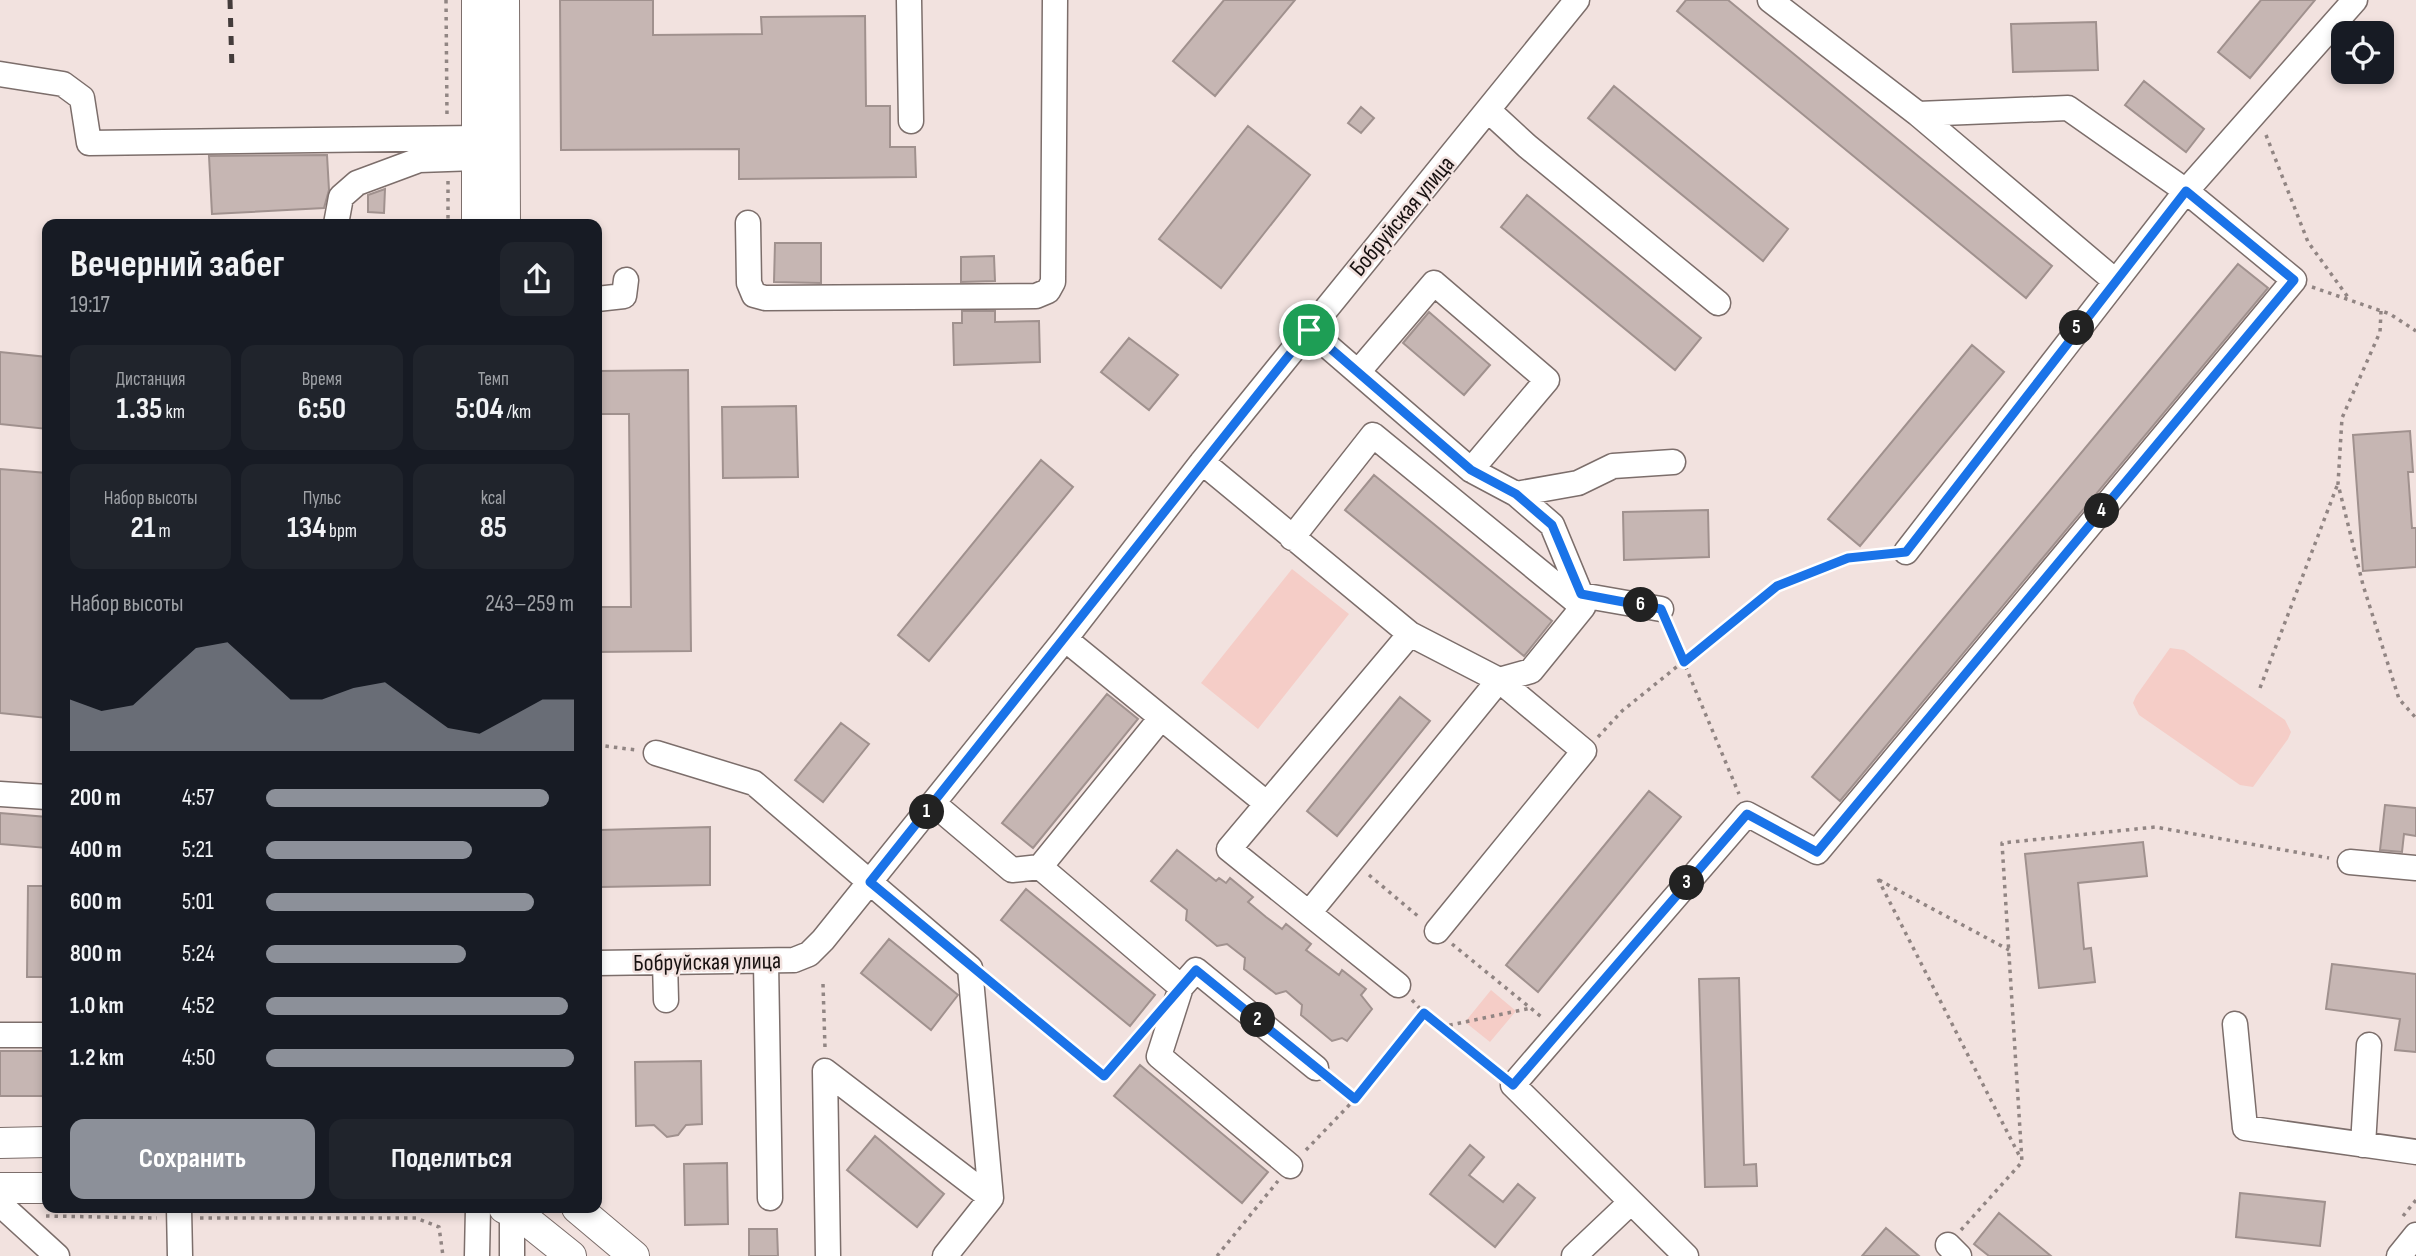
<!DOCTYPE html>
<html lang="ru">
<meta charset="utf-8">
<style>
body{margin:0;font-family:"Sofia Sans Condensed",sans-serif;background:#20242c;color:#f1f3f6;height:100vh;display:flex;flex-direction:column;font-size:26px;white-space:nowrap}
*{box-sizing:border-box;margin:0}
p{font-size:23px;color:#9ea1a6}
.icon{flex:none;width:38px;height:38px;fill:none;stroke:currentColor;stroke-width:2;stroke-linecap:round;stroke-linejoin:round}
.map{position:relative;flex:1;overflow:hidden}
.details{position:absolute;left:42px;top:219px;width:560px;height:994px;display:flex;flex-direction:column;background:#171b24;border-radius:14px;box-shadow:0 4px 10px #0003}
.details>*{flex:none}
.fabs{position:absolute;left:2331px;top:21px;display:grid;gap:14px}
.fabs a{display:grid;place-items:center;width:63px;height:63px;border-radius:14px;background:#171b24;box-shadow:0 4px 10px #0003;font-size:35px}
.pin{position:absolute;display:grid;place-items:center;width:60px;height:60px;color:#fff;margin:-30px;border:4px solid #fff;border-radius:50%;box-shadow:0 2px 7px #0007}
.km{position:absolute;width:35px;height:35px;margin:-18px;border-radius:50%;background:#222;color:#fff;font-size:19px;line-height:35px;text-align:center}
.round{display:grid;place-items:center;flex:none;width:74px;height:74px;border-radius:14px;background:#20242c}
.headline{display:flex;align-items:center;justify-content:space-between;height:119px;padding:0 28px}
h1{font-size:38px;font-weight:700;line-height:52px}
.stats{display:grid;grid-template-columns:repeat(3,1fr);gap:10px;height:119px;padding:7px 28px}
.stats div{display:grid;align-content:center;border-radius:14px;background:#20242c;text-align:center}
.stats b{font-size:30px;font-weight:700}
.stats small{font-size:19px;font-weight:400}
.stats p{font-size:19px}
.chart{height:196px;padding:14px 28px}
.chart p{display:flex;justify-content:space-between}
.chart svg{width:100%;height:126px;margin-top:7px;fill:#8c9099;opacity:.7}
.button{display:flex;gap:14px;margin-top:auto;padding:14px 28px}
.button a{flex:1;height:80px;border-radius:14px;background:#8c9099;color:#fff;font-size:28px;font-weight:700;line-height:80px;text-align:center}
.button a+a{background:#20242c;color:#f1f3f6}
ul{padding:0 28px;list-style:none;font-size:23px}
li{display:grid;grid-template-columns:112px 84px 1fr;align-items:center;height:52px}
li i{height:18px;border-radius:9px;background:#8c9099}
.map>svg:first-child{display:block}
.green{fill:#f5cdc7}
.building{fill:#c6b6b3;stroke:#a0918e;stroke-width:2}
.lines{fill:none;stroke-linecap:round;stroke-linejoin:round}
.minor-casing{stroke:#7c6e6b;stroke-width:27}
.major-casing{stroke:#7c6e6b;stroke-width:32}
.path{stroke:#918583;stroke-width:3.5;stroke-dasharray:3.5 5;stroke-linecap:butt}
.minor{stroke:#fff;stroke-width:24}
.major{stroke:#fff;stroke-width:30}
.rail{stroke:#443c3b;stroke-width:5;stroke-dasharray:9 9;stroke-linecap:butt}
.route-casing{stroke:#fff;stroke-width:14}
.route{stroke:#1a73e8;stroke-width:9}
.labels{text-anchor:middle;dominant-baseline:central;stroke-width:5;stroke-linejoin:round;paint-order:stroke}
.street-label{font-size:24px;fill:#181211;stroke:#f2e2df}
</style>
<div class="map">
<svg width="2416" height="1256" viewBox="0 0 2416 1256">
<rect width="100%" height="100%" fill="#f2e2df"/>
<!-- green -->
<path class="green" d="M1292,569L1349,614L1258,729L1201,683Z
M2170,648L2184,650L2285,720L2291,732L2288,739L2253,787L2240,785L2139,715L2133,703L2136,696Z
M1491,990L1516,1011L1490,1042L1465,1022Z"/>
<!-- building -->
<path class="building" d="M560,0H653V35L762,34L761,17L865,16L866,106H890V147H915L916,177L739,179V149L561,150Z
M1224,0H1295L1215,96L1173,61Z
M1686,0H1728L2052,266L2026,298L1677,11Z
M2261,0H2315L2250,78L2218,52Z
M2096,22L2098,70L2013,72L2011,24Z
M2144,81L2204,129L2186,152L2125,105Z
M1614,86L1788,229L1763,261L1588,118Z
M1361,107L1374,118L1361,133L1348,123Z
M1248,126L1310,175L1221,288L1159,239Z
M327,155L329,190L324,208L212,214L209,156Z
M385,189L384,213L368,212V195Z
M1527,195L1701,338L1675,370L1501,227Z
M775,243H821V283L774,282Z
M994,256L995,281L961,282V257Z
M2238,264L2268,288L1840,801L1812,777Z
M962,311H995V322L1039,321L1040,362L954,365L953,323H962Z
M1429,312L1490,365L1464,395L1403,343Z
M1129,338L1178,375L1149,410L1101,372Z
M1972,345L2004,372L1860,546L1828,519Z
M0,352L47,357V429L0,424Z
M688,370L691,651L597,652V607H631L629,414H600V371Z
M796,406L798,477L723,478L722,407Z
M2410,431L2413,472H2408L2412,528H2416V567L2363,571L2353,435Z
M1041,460L1073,487L929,661L898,635Z
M0,469L47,473V718L0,713Z
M1374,475L1552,621L1524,656L1345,510Z
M1708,510L1709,557L1624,560L1623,512Z
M1107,694L1138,719L1033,848L1002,823Z
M1400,697L1430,721L1337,836L1307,811Z
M841,723L869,744L823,802L795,780Z
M1649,791L1681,817L1538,992L1506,965Z
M2385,805L2416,808V836L2404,834L2402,852L2380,850Z
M0,813L47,817V848L0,844Z
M710,827V885L601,887L600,830Z
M2143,842L2147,876L2078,883L2084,949L2091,948L2095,982L2039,988L2025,854Z
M1177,850L1216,881L1219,878L1226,883L1230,878L1253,897L1248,902L1266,917L1282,929L1286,924L1311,944L1306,950L1339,975L1342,970L1366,989L1361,995L1372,1009L1347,1041L1342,1038L1332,1041L1301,1015L1302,1005L1286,991L1276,994L1244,969L1245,958L1227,944L1217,946L1186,920L1187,910L1151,881Z
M28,886H47V977H27Z
M1026,889L1155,995L1130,1026L1001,920Z
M889,939L958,995L931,1030L861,973Z
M2332,964L2416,974V1052L2395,1050L2400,1019L2326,1009Z
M1739,978L1744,1165L1756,1164L1757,1186L1705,1187L1699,979Z
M0,1051H47V1096H0Z
M701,1061L702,1124L686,1125L678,1135L667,1137L654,1125L636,1126L635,1062Z
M1140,1065L1268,1172L1242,1203L1114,1096Z
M875,1136L944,1194L917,1227L847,1170Z
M1470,1145L1484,1157L1469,1175L1503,1202L1518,1184L1535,1198L1495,1247L1430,1194Z
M727,1163L728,1224L685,1225L684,1164Z
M2240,1193L2325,1202L2320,1246L2236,1237Z
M1999,1213L2051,1256H1989L1974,1244Z
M1886,1228L1919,1256H1862Z
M749,1229H777L778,1256H749Z"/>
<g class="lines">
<defs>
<path id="minor" d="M909,0L911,121
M1770,0L1918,114L2114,280
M0,74L63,84L82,98L89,143L477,138
M1489,111L1527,146L1718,303
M748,223L749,283L754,295L765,298L1036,296L1048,291L1053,282L1055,0
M336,224L341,197L357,183L419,160L476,158
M597,299L624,296L626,280
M1309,330L1471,470L1516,494L1552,525L1581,595L1661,609
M1358,372L1434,283L1547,380L1471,470
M1202,462L1410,634L1499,680L1584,751L1437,931
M1516,494L1578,483L1613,466L1673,462
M1292,538L1373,435L1583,607L1531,671L1499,680L1309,913
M1906,552L2186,191L2355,0
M1065,639L1266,803
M656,753L754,783L970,968L991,1198L945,1256
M0,794L47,797
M934,804L1012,870L1040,867L1181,987
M2350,862L2416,868
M1040,867L1161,718
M665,962L666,1000
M766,962L770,1198
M597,963L794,960L809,954L823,940L1065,639L1202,462L1577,0
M1398,985L1229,849L1410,634
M2235,1024L2245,1128L2416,1152
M0,1035H47
M825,1071L991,1198
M825,1071L828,1256
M2363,1145L2369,1045
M1290,1166L1159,1056L1181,987L1196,970L1316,1068
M0,1204L57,1256
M179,1208L180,1256
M512,1211V1256
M1948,1245L1959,1256
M477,1256L478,1208
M1574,1256L1630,1203
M1686,1256L1513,1085L1747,814L1817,852L2294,280L2186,191L2068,108L1918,114
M2399,1256L2416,1235"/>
<path id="major" d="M477,0V224
M504,0L505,224
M0,1143L47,1142
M0,1188H47
M504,1208L525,1219L571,1256
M577,1208L634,1256"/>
</defs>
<!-- minor casing -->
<use href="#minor" class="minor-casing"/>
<!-- major casing -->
<use href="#major" class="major-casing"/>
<!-- path -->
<path class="path" d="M446,0L447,117
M2266,135L2308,242L2350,300
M448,181V224
M2312,287L2390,314L2416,331
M2381,311L2380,332L2342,418L2338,484L2363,585L2399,699L2416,718
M1669,627L1739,794
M2260,688L2337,486
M1598,737L1622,711L1777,586L1848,558L1886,554
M597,745L636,750
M1369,875L1419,917
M1878,879L2020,1157
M1879,880L2009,950
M1452,944L1544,1019
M823,984L825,1048
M993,987L1104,1076L1141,1034
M1412,1000L1424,1013
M1441,1027L1531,1008
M1331,1080L1355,1099L1424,1013L1497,1072
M597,1087L598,1116
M597,1143H599
M1306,1150L1355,1099
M46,1216L157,1218
M2403,1216L2416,1200
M200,1218H416L439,1227L443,1256
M1961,1230L2022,1162L2002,843L2155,827L2329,858
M1217,1256L1278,1181"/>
<!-- minor -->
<use href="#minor" class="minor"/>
<!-- major -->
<use href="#major" class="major"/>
<!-- rail -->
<path class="rail" d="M230,0L232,70"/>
</g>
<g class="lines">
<defs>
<path id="route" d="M2186,191L2294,280L1817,852L1747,814L1513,1085L1424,1013L1355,1099L1196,970L1104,1076L870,882L1309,330L1471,470L1516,494L1552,525L1581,594L1661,609L1684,662L1777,586L1848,558L1906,552Z"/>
</defs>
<!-- route casing -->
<use href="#route" class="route-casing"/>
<!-- route -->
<use href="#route" class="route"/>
</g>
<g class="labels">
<!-- street labels -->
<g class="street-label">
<text transform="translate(1402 216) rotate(-50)">Бобруйская улица</text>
<text transform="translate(707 962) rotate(-1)">Бобруйская улица</text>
</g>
</g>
</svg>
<div class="fabs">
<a><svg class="icon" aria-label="locate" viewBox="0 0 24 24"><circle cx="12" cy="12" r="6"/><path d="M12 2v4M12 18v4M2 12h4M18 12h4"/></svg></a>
</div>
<div class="pin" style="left:1309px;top:330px;background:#1e9e55"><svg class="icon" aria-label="arrive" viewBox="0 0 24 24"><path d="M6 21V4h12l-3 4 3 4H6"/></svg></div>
<b class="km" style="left:927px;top:812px">1</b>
<b class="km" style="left:1258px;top:1020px">2</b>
<b class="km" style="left:1687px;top:883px">3</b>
<b class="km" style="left:2102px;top:511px">4</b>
<b class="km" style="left:2077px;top:328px">5</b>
<b class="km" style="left:1641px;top:605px">6</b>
<section class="details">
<div class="headline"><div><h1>Вечерний забег</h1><p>19:17</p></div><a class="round"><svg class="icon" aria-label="share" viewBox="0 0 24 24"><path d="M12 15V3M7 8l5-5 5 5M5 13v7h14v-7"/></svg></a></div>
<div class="stats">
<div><p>Дистанция</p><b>1.35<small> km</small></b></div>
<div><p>Время</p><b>6:50</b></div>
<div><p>Темп</p><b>5:04<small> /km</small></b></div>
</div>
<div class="stats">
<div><p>Набор высоты</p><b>21<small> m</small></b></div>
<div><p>Пульс</p><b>134<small> bpm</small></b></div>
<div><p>kcal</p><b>85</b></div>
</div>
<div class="chart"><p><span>Набор высоты</span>243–259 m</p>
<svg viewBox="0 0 160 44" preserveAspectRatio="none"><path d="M0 44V26L10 30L20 28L30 18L40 8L50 6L60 16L70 26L80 26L90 22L100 20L110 28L120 36L130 38L140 32L150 26L160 26V44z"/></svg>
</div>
<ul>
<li><b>200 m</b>4:57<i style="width:92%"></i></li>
<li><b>400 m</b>5:21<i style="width:67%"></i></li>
<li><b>600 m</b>5:01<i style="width:87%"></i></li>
<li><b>800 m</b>5:24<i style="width:65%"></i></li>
<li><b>1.0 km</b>4:52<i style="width:98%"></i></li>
<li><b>1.2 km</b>4:50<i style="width:100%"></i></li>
</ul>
<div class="button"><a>Сохранить</a><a>Поделиться</a></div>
</section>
</div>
